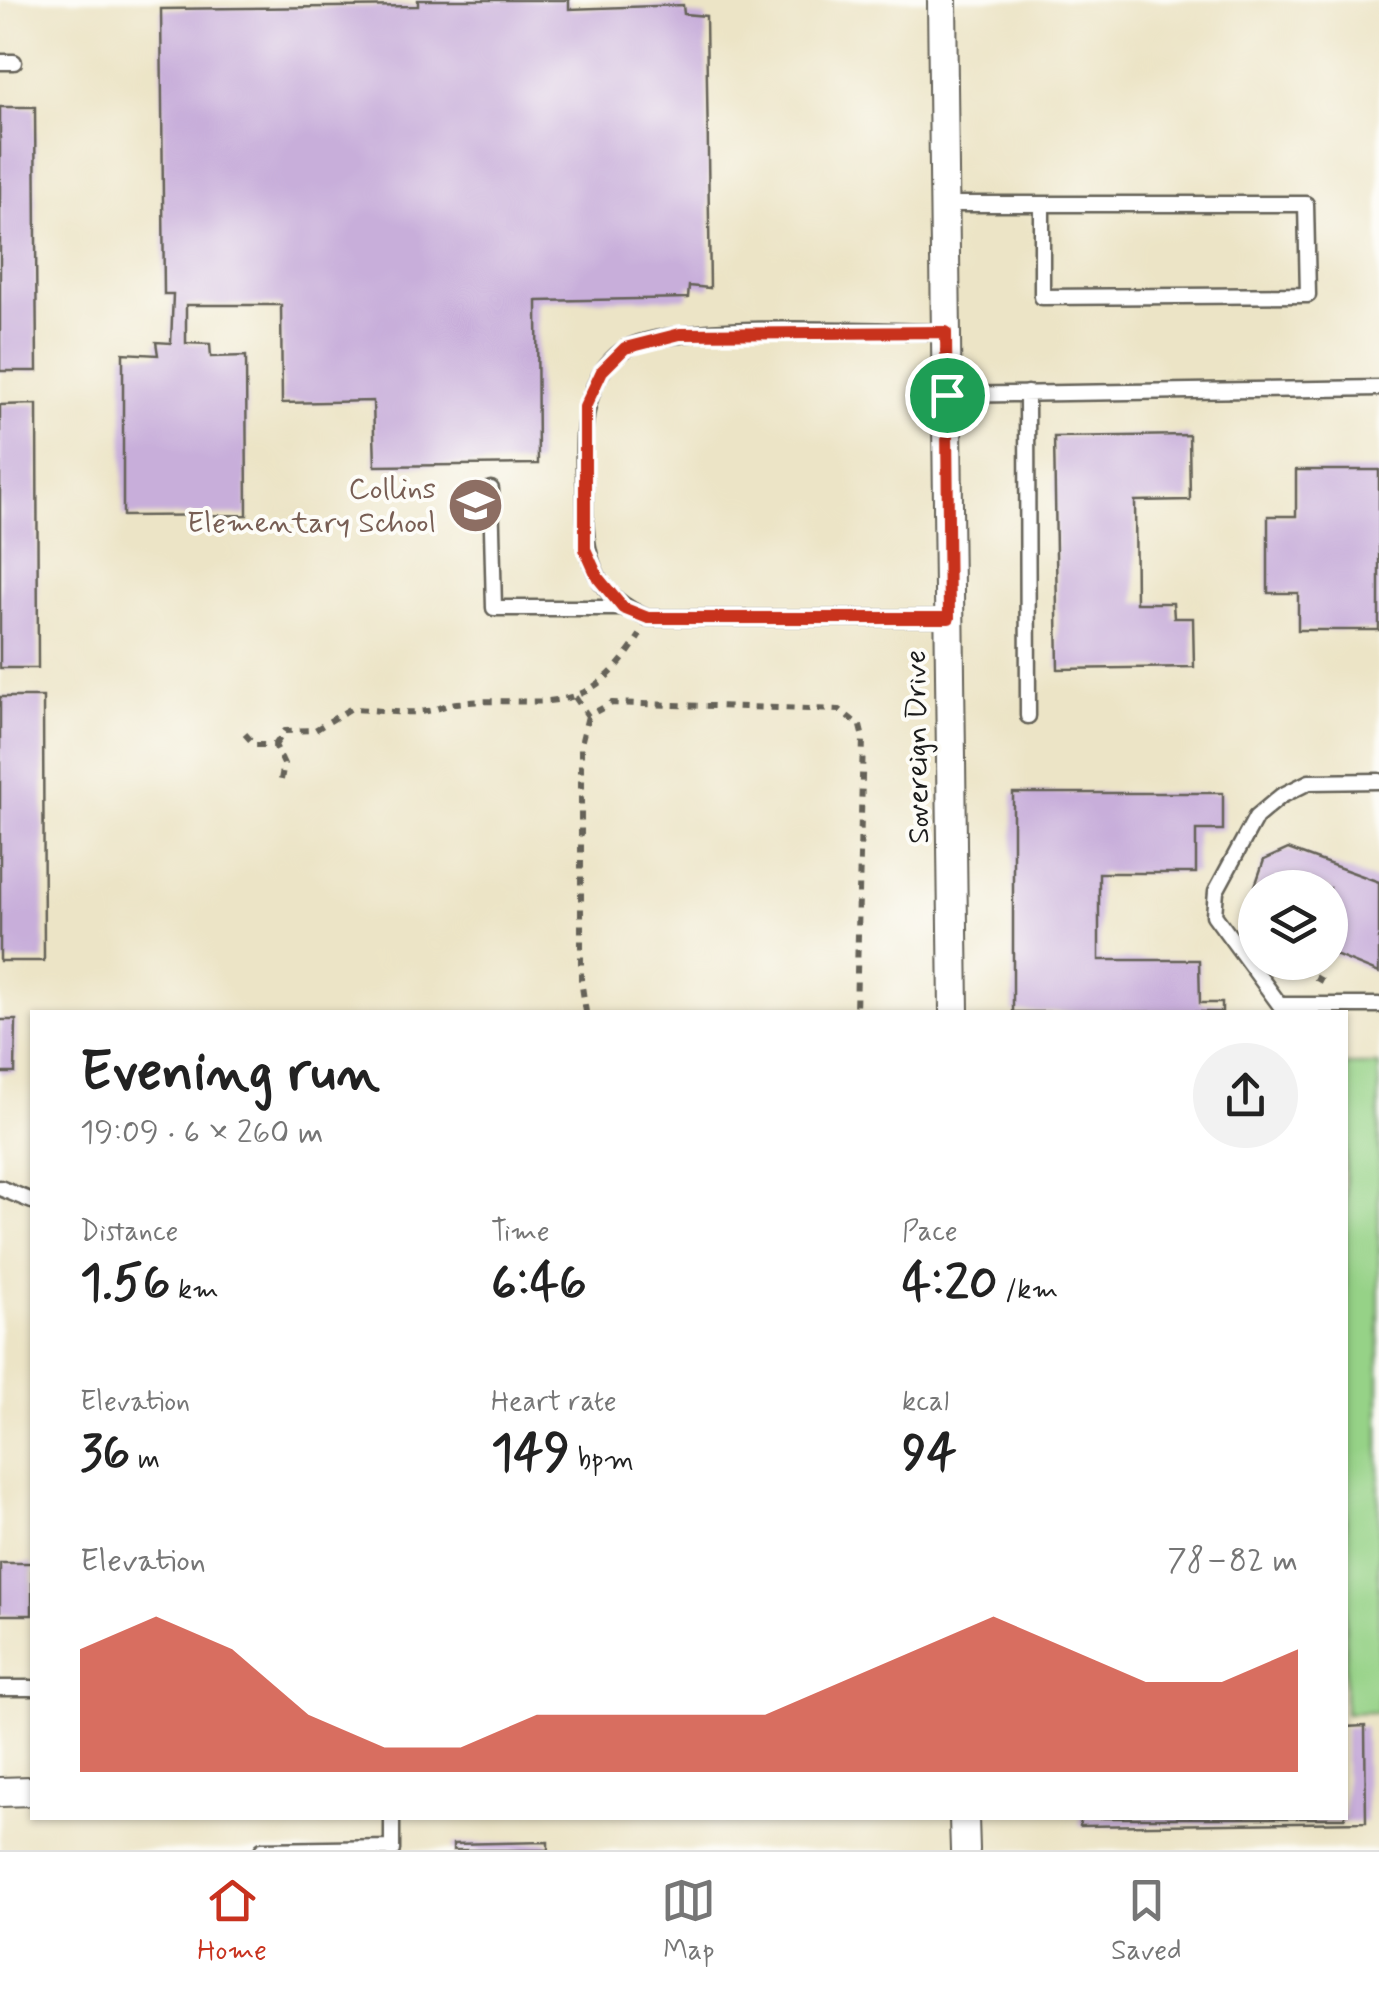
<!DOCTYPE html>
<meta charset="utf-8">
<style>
body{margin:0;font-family:Mynerve,sans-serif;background:#f2f2f2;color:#222;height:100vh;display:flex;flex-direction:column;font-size:38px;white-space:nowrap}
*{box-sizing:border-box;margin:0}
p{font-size:32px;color:#767676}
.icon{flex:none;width:55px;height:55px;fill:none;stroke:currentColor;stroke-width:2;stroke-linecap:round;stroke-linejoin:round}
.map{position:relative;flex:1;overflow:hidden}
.details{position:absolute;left:30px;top:1010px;width:1318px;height:810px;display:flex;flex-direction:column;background:#fff;border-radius:0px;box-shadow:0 2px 8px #0004}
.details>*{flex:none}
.fabs{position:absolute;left:1238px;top:870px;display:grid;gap:20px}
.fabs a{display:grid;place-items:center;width:110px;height:110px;border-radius:50%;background:#fff;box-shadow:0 2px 8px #0004;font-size:50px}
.pin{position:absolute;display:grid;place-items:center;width:85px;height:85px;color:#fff;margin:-42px;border:5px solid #fff;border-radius:50%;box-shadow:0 2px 10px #0007}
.round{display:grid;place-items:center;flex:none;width:105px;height:105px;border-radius:52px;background:#f2f2f2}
.overview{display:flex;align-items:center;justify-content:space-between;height:170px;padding:0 50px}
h1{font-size:55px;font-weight:700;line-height:75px}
.metrics{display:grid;grid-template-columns:repeat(3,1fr);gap:15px;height:170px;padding:10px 50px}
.metrics div{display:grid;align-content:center}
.metrics b{font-size:50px;font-weight:700}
.metrics small{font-size:28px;font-weight:400}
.metrics p{font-size:28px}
.chart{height:280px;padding:20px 50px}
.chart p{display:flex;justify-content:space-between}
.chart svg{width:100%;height:180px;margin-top:10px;fill:#c8321e;opacity:.7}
.tabs{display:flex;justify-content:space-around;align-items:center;height:140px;border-top:2px solid #e0e0e0;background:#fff;font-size:28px;color:#767676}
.tabs a{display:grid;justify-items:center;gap:5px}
.tabs .active{color:#c8321e}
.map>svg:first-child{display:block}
.green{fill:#96d287;stroke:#597752;stroke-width:2.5}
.building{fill:#c8aeda}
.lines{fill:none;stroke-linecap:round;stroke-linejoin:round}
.lane-casing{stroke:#656258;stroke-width:19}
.street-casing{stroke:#656258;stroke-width:32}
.path{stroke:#656258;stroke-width:6;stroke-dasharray:8 8;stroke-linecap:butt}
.lane{stroke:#fff;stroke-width:14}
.street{stroke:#fff;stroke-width:28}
.route-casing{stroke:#fff;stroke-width:20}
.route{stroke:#c8321e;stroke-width:12}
.labels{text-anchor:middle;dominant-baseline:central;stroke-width:8;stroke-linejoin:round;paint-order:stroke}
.education-label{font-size:30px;fill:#785e54;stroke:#fdfcf7;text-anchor:end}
.street-label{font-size:30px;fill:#1c1c1c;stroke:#fdfcf7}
</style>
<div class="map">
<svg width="1379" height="1850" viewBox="0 0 1379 1850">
<rect width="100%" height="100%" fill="#fdfcf7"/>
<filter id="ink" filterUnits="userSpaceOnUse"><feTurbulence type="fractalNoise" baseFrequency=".01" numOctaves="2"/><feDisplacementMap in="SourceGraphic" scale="20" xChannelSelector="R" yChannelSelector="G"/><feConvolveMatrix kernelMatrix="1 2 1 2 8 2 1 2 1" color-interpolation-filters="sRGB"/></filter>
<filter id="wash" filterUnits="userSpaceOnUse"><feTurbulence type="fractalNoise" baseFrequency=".0048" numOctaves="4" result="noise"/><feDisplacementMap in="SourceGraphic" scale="40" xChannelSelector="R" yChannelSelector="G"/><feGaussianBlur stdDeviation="2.25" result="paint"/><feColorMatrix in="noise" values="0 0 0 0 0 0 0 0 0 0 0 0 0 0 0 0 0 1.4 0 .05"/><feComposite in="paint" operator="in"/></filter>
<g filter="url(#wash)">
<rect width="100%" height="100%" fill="#ece4c6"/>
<!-- green -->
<path class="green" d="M1345,1065H1379V1712L1345,1713Z"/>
<g id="blocks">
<!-- building -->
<path class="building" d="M418,0H569V9L683,5L684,14L706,16L710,288L689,286L688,298L537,301L538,464L375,466L373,401L282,403L281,305H186V343L210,344L211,357L246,356L247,515L123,516V353L158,355L156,342L171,343L173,294H164L161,9L418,6Z
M0,107H35L37,371H0Z
M37,404L38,668H0V405Z
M1189,435L1190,500L1135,501L1136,603H1173L1174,618H1193L1194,667L1058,669L1054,437Z
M1296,470H1379V630H1298V593H1268V516H1296Z
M0,697H43L44,961H0Z
M1013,793H1223V830H1196V873H1099V960H1199L1200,1003H1222V1012H1013Z
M1288,849L1379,882V973L1330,953V888H1255V922L1244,918L1264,860Z
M0,1020H16L15,1073H0Z
M0,1563H32V1615H0Z
M1365,1726L1366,1822L1080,1826V1818H1345V1727Z
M548,1842V1850H453V1844Z"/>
</g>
</g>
<g filter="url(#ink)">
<use href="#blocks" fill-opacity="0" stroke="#656258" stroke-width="2.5"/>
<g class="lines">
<defs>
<path id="lane" d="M0,62H14
M945,204H1306L1308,295L1042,297V204
M946,332C875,332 683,320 627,348C618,352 605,366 600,375C577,415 585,464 585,509C585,561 596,597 648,618H949
M1027,393L1028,716
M947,395L1379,388
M491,489L494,608H623
M1379,781L1309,782L1281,796L1256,817L1216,891L1214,915L1280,1005H1379
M0,1188L32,1201
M0,1688H32
M392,1818V1850
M262,1850L392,1848"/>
<path id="street" d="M942,0L954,1012
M0,1792L32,1791
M964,1818L965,1850"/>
</defs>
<!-- lane casing -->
<use href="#lane" class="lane-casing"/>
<!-- street casing -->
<use href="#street" class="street-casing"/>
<!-- path -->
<path class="path" d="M575,697L588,716L612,703L840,710L860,726L863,738L856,1012
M245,734L255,745H275L284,764L280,785
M275,745L285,731L315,730L350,709C376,709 400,715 427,711C437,710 447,704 457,703C541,694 583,726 640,635
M1287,962L1324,982
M586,1012L581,980V744L588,716"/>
<!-- lane -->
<use href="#lane" class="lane"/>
<!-- street -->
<use href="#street" class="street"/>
</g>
</g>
<g class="lines" filter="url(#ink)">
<defs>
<path id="route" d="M946,332L949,618H648L623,608L598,578L585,549V407L602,371L625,348L680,334Z"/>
</defs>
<!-- route casing -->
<use href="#route" class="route-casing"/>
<!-- route -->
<use href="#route" class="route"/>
</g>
<!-- icons -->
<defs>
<symbol id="school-disc" viewBox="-11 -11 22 22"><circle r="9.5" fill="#8d6e63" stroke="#fdfcf7"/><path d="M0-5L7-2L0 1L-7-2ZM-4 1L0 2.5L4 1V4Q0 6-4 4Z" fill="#fff"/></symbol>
</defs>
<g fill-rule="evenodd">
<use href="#school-disc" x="444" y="474" width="63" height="63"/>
</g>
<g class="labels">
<!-- education labels -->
<g class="education-label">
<text x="436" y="489">Collins<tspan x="436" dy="34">Elementary School</tspan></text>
</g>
<!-- street labels -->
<g class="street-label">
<text transform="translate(918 747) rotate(-91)">Sovereign Drive</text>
</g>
</g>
</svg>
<div class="fabs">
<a><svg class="icon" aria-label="layers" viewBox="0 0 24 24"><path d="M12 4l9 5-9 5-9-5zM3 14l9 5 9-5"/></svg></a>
</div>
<div class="pin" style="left:947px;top:395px;background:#1e9e55"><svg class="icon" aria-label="arrive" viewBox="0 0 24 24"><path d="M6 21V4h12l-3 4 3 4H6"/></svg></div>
<section class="details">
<div class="overview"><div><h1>Evening run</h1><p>19:09 · 6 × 260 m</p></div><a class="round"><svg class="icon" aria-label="share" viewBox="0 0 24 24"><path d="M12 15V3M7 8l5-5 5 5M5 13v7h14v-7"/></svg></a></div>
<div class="metrics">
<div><p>Distance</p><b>1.56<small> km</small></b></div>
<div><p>Time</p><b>6:46</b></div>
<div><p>Pace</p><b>4:20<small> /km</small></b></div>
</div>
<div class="metrics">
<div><p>Elevation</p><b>36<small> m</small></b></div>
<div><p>Heart rate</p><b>149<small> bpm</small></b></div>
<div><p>kcal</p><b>94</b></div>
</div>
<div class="chart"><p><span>Elevation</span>78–82 m</p>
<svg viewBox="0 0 160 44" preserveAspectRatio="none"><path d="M0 44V14L10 6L20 14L30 30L40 38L50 38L60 30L70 30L80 30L90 30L100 22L110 14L120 6L130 14L140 22L150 22L160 14V44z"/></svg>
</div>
</section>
</div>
<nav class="tabs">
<a class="active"><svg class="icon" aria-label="home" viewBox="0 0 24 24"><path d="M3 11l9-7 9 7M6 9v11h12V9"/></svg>Home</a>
<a><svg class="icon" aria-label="map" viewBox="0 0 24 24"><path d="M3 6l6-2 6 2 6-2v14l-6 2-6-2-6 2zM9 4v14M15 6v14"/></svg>Map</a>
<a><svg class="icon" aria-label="saved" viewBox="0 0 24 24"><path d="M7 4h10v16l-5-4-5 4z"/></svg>Saved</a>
</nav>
